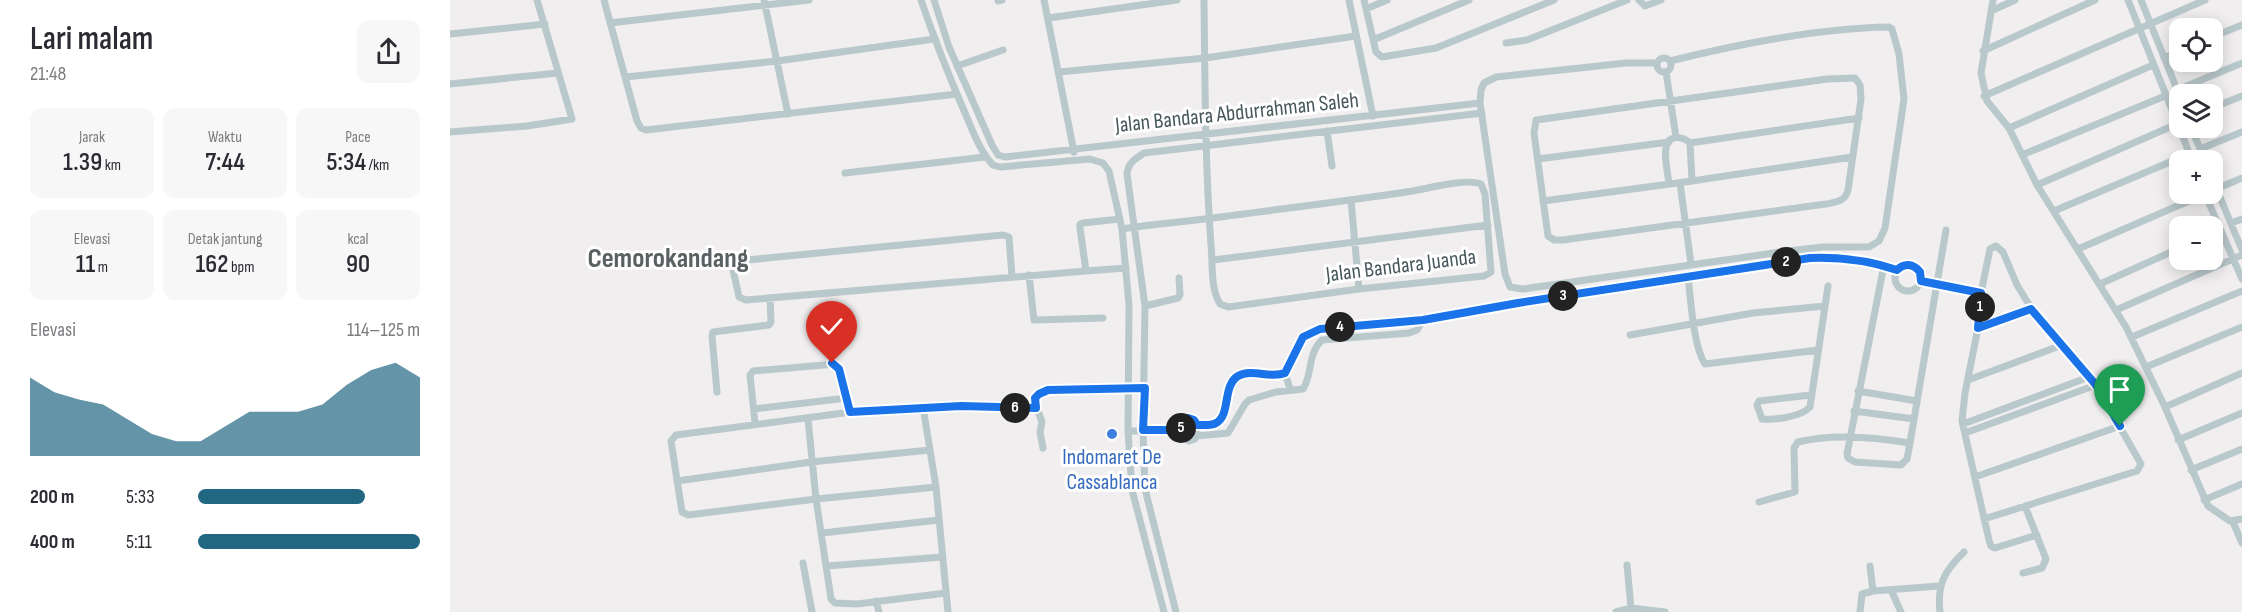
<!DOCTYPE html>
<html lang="id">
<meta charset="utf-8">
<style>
body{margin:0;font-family:"Sofia Sans Condensed",sans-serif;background:#f7f7f7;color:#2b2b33;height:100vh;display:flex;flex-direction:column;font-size:22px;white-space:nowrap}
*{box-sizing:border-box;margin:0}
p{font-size:20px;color:#7c7c81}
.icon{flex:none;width:33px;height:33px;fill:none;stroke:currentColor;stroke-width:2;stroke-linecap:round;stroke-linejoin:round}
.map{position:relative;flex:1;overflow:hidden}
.drawer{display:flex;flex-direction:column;background:#fff;width:450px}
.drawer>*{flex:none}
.controls{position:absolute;left:1719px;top:18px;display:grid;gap:12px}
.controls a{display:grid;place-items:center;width:54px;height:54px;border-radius:12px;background:#fff;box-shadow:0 3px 15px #0003;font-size:30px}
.pin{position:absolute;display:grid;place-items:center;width:51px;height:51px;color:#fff;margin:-62px -26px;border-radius:50% 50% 50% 0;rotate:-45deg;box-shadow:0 0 6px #0007}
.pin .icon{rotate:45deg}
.km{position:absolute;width:30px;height:30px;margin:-15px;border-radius:50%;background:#222;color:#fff;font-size:16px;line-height:30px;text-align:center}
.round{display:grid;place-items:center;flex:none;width:63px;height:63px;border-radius:12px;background:#f7f7f7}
.head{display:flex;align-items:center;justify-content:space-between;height:102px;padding:0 30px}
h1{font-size:33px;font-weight:600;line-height:45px}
.stats{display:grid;grid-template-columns:repeat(3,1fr);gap:9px;height:102px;padding:6px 30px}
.stats div{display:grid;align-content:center;border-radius:12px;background:#f7f7f7;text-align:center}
.stats b{font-size:26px;font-weight:600}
.stats small{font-size:16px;font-weight:400}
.stats p{font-size:16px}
.chart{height:168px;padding:12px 30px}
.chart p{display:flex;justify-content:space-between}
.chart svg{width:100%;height:108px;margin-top:6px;fill:#226782;opacity:.7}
ul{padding:0 30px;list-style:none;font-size:20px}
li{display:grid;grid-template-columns:96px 72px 1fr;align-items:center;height:45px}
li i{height:15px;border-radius:8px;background:#226782}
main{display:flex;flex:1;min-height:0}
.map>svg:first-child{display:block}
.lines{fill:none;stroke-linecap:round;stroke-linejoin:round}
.street{stroke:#b9c8cb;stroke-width:7}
.route-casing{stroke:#fff;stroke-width:12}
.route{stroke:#1a73e8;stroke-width:8}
.shop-dot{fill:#3f7fe0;stroke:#fff;stroke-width:2}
.labels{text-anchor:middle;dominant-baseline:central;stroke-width:6;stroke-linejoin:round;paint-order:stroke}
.street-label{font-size:22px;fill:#46585b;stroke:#fff}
.shop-label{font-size:22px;fill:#366cbe;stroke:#fff}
.district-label{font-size:28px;font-weight:bold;fill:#5a6163;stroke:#fff}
</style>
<main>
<section class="drawer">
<div class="head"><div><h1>Lari malam</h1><p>21:48</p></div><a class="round"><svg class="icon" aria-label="share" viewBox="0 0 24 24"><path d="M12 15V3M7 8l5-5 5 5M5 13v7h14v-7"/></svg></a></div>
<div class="stats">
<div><p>Jarak</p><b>1.39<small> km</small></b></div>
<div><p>Waktu</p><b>7:44</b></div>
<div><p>Pace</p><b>5:34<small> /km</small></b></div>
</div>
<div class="stats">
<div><p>Elevasi</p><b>11<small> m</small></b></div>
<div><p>Detak jantung</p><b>162<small> bpm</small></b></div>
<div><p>kcal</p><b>90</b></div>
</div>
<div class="chart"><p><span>Elevasi</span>114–125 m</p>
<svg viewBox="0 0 160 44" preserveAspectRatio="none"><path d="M0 44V12L10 18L20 21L30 23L40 29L50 35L60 38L70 38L80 32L90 26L100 26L110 26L120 23L130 15L140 9L150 6L160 12V44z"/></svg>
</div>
<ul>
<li><b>200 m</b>5:33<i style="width:75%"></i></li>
<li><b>400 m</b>5:11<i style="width:100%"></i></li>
</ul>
</section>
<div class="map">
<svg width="1792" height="612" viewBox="0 0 1792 612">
<rect width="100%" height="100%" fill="#f0eeee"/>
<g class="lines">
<!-- street -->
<path class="street" d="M154,0L187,121L191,128L196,130L507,94
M314,0L338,114
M471,0C484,38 499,76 515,113C523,131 529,150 543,165
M484,0L499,47L542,145L548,155
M594,0L624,152
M899,0L923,116
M914,0L926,52L932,57L986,48L1104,0
M1189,0L1195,6L1211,0
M1543,0L1531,73L1537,101L1559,128L1587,185L1676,327L1715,407L1758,506L1780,521L1792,519
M1678,0L1742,160
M1691,0L1730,97
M548,1L552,0
M916,9L937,0
M1541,11L1565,0
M598,18L727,0
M160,23L359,0
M0,34L95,24
M1762,37L1792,25
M923,40L1019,0
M1056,43L1077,40L1177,0
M1533,51L1645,0
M1207 65a7 7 0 1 1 14 0a7 7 0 1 1-14 0Z
M1714,58L1730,51
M1207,63H1176L1046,77L1034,83L1031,90L1030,103L1055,274L1060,287L1073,289L1338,251L1373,247H1419L1429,241L1435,228L1454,99L1449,54L1442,29L1439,27C1367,28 1289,44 1220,61
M507,66L553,50
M609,72L755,58L906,36
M1216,72L1226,137
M176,77L327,61L484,39
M1405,78L1410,85L1411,99L1398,190C1395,202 1386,202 1376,204L1113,240H1104L1098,236L1084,133L1086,120L1377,79Z
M0,84L108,73
M1727,90L1792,63
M1534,96L1755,0
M1762,108L1792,96
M1559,128L1703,65
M1741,128L1755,160
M877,131L882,166
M0,132L77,126L122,119L87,0
M1750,149L1792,132
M548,155L555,157L1030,103
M1572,155L1715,96
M1088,159L1219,142
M543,165L550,167L640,159L653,163L659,171L672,229L679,305L678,431L681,476L682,490L714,612
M395,173L535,157
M1762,178L1792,250
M1242,181L1402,157
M1230,183L1241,264
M1219,184C1218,173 1214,159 1216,148C1218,134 1232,136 1240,143L1409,118
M1587,185L1727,124
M1764,190L1792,178
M1755,194L1792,279
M901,200L909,289
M1093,201L1242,181L1240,143
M1604,211L1739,154
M670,219L633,223L630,224V228L636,271L676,268
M1781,223L1792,219
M672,229C702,224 733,222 763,218C830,209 897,201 963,191C980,188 1017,178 1031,184L1035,194L1041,272L1034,276L909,289L778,307L770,304C760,288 763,263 761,245C755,163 755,82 754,0
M1762,234L1771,230
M1628,249L1755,194
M763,260L1038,225
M1445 278a13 13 0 1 1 26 0a13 13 0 1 1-26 0Z
M1434,265L1397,454L1398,458L1405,462L1451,465L1457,459L1460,443L1496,230
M579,275L584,320L653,318
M562,277L559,237L553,235L287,261L282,265L289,297L296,300L636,271
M1238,277C1241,300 1243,346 1255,364L1368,350
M1471,281L1531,293L1528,328L1515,393L1512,421L1539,540L1541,546L1545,548L1587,535
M1650,284L1730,248
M1531,293L1540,249L1546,246L1553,252L1567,285L1586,316L1646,385L1691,464L1687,471L1534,519
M695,306L728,298L730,295L729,278
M1666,310L1792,255
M1528,328L1581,309
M1180,335L1303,313L1375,306
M1682,337L1792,291
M1696,367L1792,327
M835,373L840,389
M1518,380L1612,345
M1408,391L1467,401
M267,392L262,336L263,332L319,325L321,322L320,298
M1361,395L1309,401L1307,405L1312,419C1325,420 1351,417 1360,407L1378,286
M473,407L486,487L498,612
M1715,407L1792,373
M304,409L397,398
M1404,411L1464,419
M358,419L366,499L238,515L232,512L221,441L226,435L401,412L477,406L586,408
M740,419L746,423L747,432L745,439L739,441L733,438L731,430L734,421Z
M305,423L300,375L303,371L386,364L389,369L401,412
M1513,424L1639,377
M747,425C753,425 761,426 766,423C778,417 775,388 787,376C803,371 820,379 835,373L853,337L870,329L973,320L1068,303L1360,258L1407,259L1447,270
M678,431L731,430
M1515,433L1646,385
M747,436L778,433L795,404L799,400L826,392L853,389C863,374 857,354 872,340L959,333L967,330L973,320
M1728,440L1792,413
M593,448L590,432L592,422L585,403L589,394L606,389L695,388
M1741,470L1792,449
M1525,477L1670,426
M227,481L361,462L480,450
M486,487L366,499L381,599L385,603L407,604L496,593
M1754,500L1792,484
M1309,502L1345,492L1344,448L1348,442C1384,433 1424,437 1460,443
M1783,522L1792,543
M372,533L489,520
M353,563L362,612
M1177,565L1181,608
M377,566L492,557
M1420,566L1423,591
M1573,573L1592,568L1596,559L1575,506
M1441,590L1451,612
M426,601L429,612
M726,612L695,489L693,430L695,306L677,174C678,163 685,159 694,153L1032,113
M1166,612L1181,608L1215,612
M1410,612L1412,594L1423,591L1489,586
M1490,612C1487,585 1494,571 1514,552"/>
</g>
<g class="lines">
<defs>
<path id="route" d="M382,363L389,369L400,412L511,406L586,408L585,398L589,394L598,390L695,388L693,430H731L732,422L738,418L744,420L747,425C753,425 761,426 766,423C781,415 772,386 788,376C802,368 820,379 835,373L853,337L870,329L973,320L1068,303L1360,258C1391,257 1418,260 1447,270C1454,263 1463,263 1470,272L1471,281L1531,293L1528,328L1581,309L1646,385L1670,426"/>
</defs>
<!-- route casing -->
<use href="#route" class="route-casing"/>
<!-- route -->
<use href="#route" class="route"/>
</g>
<!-- markers -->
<circle class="shop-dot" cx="662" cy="434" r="6"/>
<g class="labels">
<!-- street labels -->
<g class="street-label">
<text transform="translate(787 113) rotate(-6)">Jalan Bandara Abdurrahman Saleh</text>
<text transform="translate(951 266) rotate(-7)">Jalan Bandara Juanda</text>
</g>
<!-- shop labels -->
<g class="shop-label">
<text x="662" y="457">Indomaret De<tspan x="662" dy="25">Cassablanca</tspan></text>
</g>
<!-- district labels -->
<g class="district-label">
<text x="218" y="258">Cemorokandang</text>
</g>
</g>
</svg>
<div class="controls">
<a><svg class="icon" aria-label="locate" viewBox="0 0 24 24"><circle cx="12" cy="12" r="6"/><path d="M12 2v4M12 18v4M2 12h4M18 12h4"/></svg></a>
<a><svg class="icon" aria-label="layers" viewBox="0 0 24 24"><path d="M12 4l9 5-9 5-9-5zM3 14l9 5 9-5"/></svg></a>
<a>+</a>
<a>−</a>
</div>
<div class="pin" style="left:1670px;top:426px;background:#1e9e55"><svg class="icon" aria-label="arrive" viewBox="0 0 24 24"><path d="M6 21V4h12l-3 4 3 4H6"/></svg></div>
<div class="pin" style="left:382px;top:363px;background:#d93025"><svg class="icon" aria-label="check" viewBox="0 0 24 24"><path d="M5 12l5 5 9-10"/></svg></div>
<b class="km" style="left:1530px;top:307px">1</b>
<b class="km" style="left:1336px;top:262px">2</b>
<b class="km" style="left:1113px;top:296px">3</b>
<b class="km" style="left:890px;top:327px">4</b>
<b class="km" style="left:731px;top:428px">5</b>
<b class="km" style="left:565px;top:408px">6</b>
</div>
</main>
